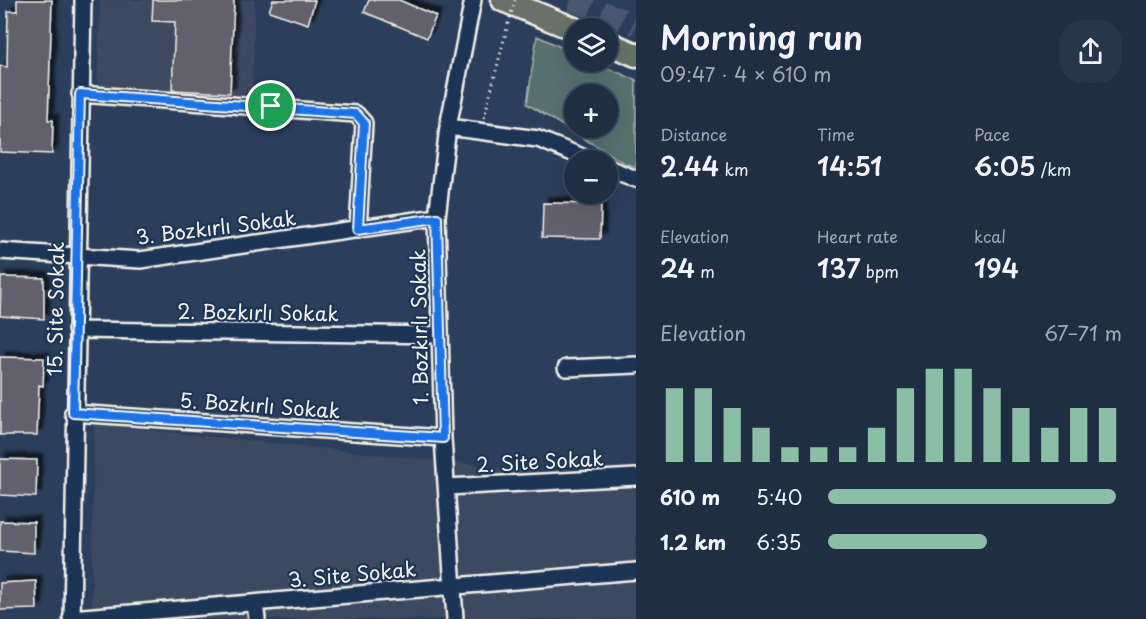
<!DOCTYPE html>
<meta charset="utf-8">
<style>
body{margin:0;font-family:"Playpen Sans",sans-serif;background:#28364b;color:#f1f3f6;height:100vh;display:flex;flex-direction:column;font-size:22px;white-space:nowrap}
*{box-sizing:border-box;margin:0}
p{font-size:20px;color:#a2a8b2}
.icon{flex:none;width:33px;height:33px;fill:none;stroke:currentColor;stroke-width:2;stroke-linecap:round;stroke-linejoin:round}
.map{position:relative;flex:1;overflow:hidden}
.drawer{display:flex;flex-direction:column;background:#202e44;width:510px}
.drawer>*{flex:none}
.fabs{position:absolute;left:564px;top:18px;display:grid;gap:12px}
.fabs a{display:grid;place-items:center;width:54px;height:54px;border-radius:50%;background:#202e44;box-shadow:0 6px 24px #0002,0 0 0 2px #3d4a5d;font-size:30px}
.pin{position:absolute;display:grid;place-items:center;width:51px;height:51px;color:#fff;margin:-26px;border:3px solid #fff;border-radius:50%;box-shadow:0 2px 6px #0007}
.round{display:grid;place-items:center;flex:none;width:63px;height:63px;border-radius:24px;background:#28364b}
.head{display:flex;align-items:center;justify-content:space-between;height:102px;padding:0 24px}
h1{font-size:33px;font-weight:600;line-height:45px}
.figures{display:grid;grid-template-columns:repeat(3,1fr);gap:9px;height:102px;padding:6px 24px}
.figures div{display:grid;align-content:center}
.figures b{font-size:26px;font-weight:600}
.figures small{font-size:16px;font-weight:400}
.figures p{font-size:16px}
.chart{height:168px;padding:12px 24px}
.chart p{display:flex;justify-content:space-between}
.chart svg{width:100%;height:108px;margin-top:6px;stroke:#8abfa5;stroke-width:6}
ul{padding:0 24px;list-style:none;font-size:20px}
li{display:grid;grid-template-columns:96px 72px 1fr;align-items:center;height:45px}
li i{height:15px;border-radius:8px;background:#8abfa5}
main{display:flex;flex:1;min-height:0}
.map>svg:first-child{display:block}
.built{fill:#3c4860}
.green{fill:#57716e;stroke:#a6b1ab;stroke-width:1.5;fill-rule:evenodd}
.building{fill:#63616d;stroke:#f4f1e8;stroke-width:1.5;filter:url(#shadow)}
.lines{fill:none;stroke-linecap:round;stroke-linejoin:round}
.highway-tunnel{stroke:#495970;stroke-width:22;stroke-dasharray:22 11;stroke-linecap:butt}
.minor-casing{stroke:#f4f1e8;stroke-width:20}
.highway-casing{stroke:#f4f1e8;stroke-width:27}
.path{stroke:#f4f1e8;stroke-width:3;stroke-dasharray:1.5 4.5;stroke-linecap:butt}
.minor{stroke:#1d3557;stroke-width:15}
.highway{stroke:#697266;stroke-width:22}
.path-bridge{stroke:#f4f1e8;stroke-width:3;stroke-dasharray:1.5 4.5;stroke-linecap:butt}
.route-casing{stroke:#fff;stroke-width:12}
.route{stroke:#1a73e8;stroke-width:8}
.labels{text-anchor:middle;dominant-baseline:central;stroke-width:4.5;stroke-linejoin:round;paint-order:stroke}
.street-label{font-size:20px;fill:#f4f1e8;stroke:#1d3557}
</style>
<main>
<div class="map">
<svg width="636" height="619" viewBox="0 0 636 619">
<defs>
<filter id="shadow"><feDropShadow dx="5.5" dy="-5.5" stdDeviation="1.5" flood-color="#0009"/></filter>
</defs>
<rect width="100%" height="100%" fill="#2b3e5b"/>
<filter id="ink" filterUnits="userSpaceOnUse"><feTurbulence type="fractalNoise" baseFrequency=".0167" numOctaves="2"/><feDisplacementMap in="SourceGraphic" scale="12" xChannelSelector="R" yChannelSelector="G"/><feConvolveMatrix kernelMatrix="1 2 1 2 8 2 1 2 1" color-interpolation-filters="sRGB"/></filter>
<g filter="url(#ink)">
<!-- built -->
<path class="built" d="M100,0H255L252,96L97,91Z
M94,424L636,482V619H91Z"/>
<!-- green -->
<path class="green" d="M537,36L574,53V62H593L636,80V167L624,163L527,104ZM574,94H608V128H574Z"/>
<!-- building -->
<path class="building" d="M17,0H52L48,120H53L52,154L0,152V66L7,67L8,11H17Z
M153,0H234L230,93L172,90L175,22L152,21Z
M273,0H315L308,24L269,11Z
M369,0H399L436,16L427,38L364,12Z
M543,203L601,204L600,239L542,238Z
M1,277L44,278V319L0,316Z
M0,357L44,358L43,386L39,385L37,435H0Z
M0,459L37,460L36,497L0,495Z
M0,521L34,522V553L0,551Z
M36,581L37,609L0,610V583Z"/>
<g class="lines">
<!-- highway-tunnel -->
<path class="highway-tunnel" d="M571,0L636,25"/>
<defs>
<path id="minor" d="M80,94L356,114L364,123L358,229
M448,127L538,139L590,160
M608,168L636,179
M0,251L140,260L437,217
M76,330L440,335
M566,368L636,365
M73,413L443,438
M447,487L636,477
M255,603L257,619
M71,618L636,571
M72,619L83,0
M455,619L443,438L437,217L448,127L473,0"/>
<path id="highway" d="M503,0L574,29
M608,43L636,55"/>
</defs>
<!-- minor casing -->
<use href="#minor" class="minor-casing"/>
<!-- highway casing -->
<use href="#highway" class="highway-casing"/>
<!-- path -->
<path class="path" d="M484,118L508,24"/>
<!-- minor -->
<use href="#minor" class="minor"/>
<!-- highway -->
<use href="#highway" class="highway"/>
<!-- path-bridge -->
<path class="path-bridge" d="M508,24L515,0"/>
</g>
</g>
<g class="lines" filter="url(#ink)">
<defs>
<path id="route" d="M80,94L356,114L364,123L358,229L437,218L443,438L73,413Z"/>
</defs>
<!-- route casing -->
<use href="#route" class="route-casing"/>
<!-- route -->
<use href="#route" class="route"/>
</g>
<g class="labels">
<!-- street labels -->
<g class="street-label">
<text transform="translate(216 227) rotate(-7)">3. Bozkırlı Sokak</text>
<text transform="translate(55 309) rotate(-89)">15. Site Sokak</text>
<text transform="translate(258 312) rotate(1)">2. Bozkırlı Sokak</text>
<text transform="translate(419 327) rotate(-91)">1. Bozkırlı Sokak</text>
<text transform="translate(260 405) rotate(4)">5. Bozkırlı Sokak</text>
<text transform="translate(540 461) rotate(-3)">2. Site Sokak</text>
<text transform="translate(352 574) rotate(-5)">3. Site Sokak</text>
</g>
</g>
</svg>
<div class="fabs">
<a><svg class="icon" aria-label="layers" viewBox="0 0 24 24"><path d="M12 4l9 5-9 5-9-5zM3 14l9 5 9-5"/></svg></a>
<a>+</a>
<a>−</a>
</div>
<div class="pin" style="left:271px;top:106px;background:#1e9e55"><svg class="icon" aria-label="arrive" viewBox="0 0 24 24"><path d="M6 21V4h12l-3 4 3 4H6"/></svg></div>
</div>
<section class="drawer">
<div class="head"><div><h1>Morning run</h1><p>09:47 · 4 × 610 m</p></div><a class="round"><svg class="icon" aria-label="share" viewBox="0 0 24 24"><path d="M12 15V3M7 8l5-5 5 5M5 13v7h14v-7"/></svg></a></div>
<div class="figures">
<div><p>Distance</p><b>2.44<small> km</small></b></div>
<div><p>Time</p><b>14:51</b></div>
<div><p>Pace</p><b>6:05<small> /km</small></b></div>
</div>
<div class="figures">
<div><p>Elevation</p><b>24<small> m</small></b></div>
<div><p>Heart rate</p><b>137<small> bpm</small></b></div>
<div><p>kcal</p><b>194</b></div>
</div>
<div class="chart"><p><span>Elevation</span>67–71 m</p>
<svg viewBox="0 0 160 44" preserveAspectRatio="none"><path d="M5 44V14M15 44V14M25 44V22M35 44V30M45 44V38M55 44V38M65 44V38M75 44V30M85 44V14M95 44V6M105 44V6M115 44V14M125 44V22M135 44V30M145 44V22M155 44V22"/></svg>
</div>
<ul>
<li><b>610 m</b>5:40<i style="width:98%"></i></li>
<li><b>1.2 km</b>6:35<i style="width:54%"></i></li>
</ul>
</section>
</main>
